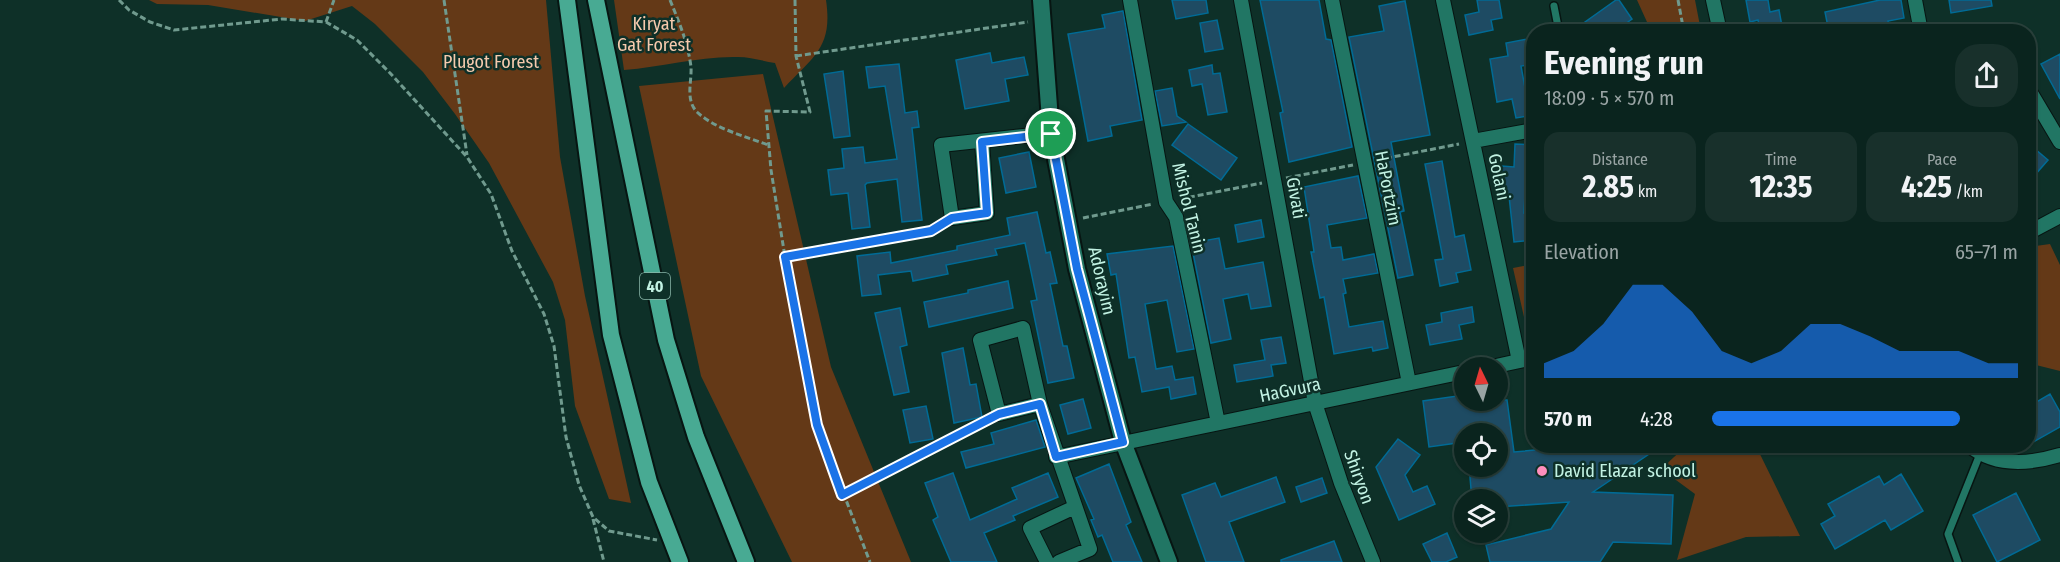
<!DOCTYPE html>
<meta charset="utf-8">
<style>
body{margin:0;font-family:"Fira Sans Condensed",sans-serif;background:#18302b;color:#f1f3f6;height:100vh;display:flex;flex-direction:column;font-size:22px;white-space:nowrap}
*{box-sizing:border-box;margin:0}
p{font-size:20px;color:#99a4a4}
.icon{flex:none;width:33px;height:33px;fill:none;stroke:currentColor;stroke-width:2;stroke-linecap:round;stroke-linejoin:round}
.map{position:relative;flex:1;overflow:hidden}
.sheet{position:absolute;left:1526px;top:24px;width:510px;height:429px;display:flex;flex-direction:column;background:#0a241e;border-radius:24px;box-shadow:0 2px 4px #0004,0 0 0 2px #2a413c}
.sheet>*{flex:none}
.needle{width:39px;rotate:355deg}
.tools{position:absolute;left:1454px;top:357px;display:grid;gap:12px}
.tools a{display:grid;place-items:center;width:54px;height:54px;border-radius:50%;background:#0a241e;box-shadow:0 2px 4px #0004,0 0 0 2px #2a413c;font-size:30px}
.pin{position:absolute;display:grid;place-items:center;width:51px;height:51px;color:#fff;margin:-26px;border:3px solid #fff;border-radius:50%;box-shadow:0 2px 6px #0007}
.round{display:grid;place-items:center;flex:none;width:63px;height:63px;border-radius:24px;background:#18302b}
.overview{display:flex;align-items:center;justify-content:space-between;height:102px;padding:0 18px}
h1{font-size:33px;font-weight:700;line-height:45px}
.figures{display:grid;grid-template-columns:repeat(3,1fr);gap:9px;height:102px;padding:6px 18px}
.figures div{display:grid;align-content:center;border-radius:15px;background:#18302b;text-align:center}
.figures b{font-size:30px;font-weight:700}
.figures small{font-size:16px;font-weight:400}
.figures p{font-size:16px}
.chart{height:168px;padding:12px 18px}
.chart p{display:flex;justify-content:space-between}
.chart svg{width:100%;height:108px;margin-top:6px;fill:#1a73e8;opacity:.7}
ul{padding:0 18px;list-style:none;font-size:20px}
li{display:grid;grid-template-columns:96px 72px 1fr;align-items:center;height:45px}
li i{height:15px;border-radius:8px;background:#1a73e8}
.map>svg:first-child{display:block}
.green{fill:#643917}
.building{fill:#1e4b63;stroke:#006b96;stroke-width:1.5}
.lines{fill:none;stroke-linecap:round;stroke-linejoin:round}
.service-casing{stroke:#071512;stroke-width:10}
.minor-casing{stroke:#071512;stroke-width:16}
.tertiary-casing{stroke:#071512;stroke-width:20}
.trunk-casing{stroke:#071512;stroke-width:20}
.path{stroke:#709a8e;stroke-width:3;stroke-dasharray:6 3;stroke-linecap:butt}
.service{stroke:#217664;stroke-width:7}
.minor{stroke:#217664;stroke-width:14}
.tertiary{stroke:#217664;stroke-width:16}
.trunk{stroke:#48aa93;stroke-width:16}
.route-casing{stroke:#fff;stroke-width:12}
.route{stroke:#1a73e8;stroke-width:8}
.poi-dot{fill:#fe8ebc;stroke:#0e3028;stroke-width:2}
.labels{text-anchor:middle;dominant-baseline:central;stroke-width:5;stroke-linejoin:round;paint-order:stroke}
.shield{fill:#0e3028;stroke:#8cb8ab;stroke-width:1.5}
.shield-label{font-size:16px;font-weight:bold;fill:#c2f2e3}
.park-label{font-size:18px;fill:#f6caad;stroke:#0e3028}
.street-label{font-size:18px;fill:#c2f2e3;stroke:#0e3028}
.poi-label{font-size:18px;fill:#c2f2e3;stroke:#0e3028;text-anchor:start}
</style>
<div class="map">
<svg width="2060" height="562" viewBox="0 0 2060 562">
<rect width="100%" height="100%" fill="#0e3028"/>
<!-- green -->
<path class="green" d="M149,0H546L560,157L585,296L631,503L609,499L575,406L565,320L553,282L489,163L455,114L423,72L375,24L352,6L305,21L208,5L157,4Z
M614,0H826C833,47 814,56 784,88L775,63C763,61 750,57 738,57C699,56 662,67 624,70Z
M1637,0H1695L1701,31H1632L1647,22Z
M763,74L831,367L911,562H792L701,376L639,86Z
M2050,244L2060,265V371L2028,363V247Z
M1533,264V332L1526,326L1513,268Z
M1686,446H1756L1800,536L1746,537L1677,560L1695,494L1661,469Z"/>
<!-- building -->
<path class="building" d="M1172,0H1206L1208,13L1176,19Z
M1260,0H1319L1326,39L1331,40L1352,147L1289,162L1280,113L1283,112Z
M1477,0H1499L1502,18L1491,20L1493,30L1469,35L1465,15L1479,12Z
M1616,0H1619L1632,19L1614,32H1571Z
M1746,0H1768L1770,12L1779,10L1783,32H1760L1758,20L1750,22Z
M1880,0H1901L1904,18L1888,21L1890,29L1878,32H1856L1855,27L1829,32L1825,12Z
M1949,0H1991L1992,6L1951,13Z
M1405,1L1430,135L1391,142L1404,211L1400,212L1413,275L1398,278L1349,37L1384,31L1379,6Z
M1123,11L1142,120L1110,126L1112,136L1088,141L1068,34L1105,28L1102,15Z
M1217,20L1223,49L1205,52L1200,23Z
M1533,38V64L1521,66L1525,88L1533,87V115L1516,118L1512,99L1497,102L1490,59L1508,56L1506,43Z
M990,53L992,63L1024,57L1028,75L1005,79L1009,101L965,109L956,60Z
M2060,54V99L2041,64Z
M899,64L905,113L917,111L919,127L912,128L922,220L902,222L897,179L867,183L865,185L870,227L852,229L848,193L831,195L828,170L844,168L842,149L863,147L865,163L897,159L885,86L869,88L866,67Z
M1212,65L1213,74L1220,73L1227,112L1208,115L1202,84L1192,86L1189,70Z
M843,71L850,136L834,138L824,74Z
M1172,88L1177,116L1186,122L1162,126L1155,91Z
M1188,124L1237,158L1221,180L1172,145Z
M2028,143L2048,160L2028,183Z
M1515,144L1533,145V175L1526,174L1524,213H1533V240L1514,242L1509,196L1501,195L1502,166L1514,167Z
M1029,152L1036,187L1006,193L999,158Z
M1442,161L1455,237L1464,235L1471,270L1456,273L1458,282L1440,286L1435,260L1443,259L1425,164Z
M1358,176L1367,218L1327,225L1331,248L1341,247L1343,260L1374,254L1378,273L1343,279L1346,293L1343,294L1349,327L1383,321L1388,348L1373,351L1372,347L1334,354L1324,297L1320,298L1311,252H1314L1304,187Z
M1037,212L1046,253L1050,252L1057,283L1050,284L1063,346H1067L1074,378L1048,383L1031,301L1037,300L1025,243L995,249L997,255L946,265L948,274L913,281L911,271L878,275L881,294L862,296L857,256L890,252L891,263L957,250V246L1010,235L1007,218Z
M1261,220L1264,237L1238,242L1235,225Z
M1219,238L1225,269L1263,262L1271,306L1251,309L1248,294L1223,299L1231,339L1211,343L1191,243Z
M1173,246L1194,349L1177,352L1167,300L1145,304L1156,369L1172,366L1175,380L1193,377L1196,394L1171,399L1169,387L1142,392L1135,357L1129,358L1116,274L1111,275L1107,254Z
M1008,281L1013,308L929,327L924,302L968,293V290Z
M1472,307L1474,322L1459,325L1462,339L1430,345L1426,325L1442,322L1441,313Z
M900,308L907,345L900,347L909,392L894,395L875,313Z
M1281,337L1286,363L1271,365L1273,376L1237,382L1234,365L1265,360L1261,340Z
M963,348L970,385L976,384L982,417L954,423L942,353Z
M2050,394L2060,412V427L2028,445V407Z
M1464,395V400H1507L1514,452L1579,446H1661L1593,492L1673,495L1671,544L1613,542L1600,562H1490L1486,545L1551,529L1569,502L1497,507V500H1472L1469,466H1497V434H1464V442L1429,447L1423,401Z
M1083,399L1091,428L1068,434L1060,405Z
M926,406L933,439L910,443L903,410Z
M1036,420L1045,447L966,468L961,452L994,444L991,433Z
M1398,439L1420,455L1405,475L1413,492L1427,486L1435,504L1399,520L1376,467Z
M1109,464L1131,522L1126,525L1142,562H1113L1102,535L1098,537L1091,520L1094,519L1076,478Z
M953,473L970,520L1017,499L1012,488L1048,473L1058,497L1013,516L1015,520L984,533L997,562H951L933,520L938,517L925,483Z
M1901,474L1923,511L1891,530L1885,520L1835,549L1821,524L1835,516L1828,504L1879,476L1884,485Z
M1276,477L1285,502L1229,522L1244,562H1206L1182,495L1215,483L1221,497Z
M1322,478L1327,493L1301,502L1296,487Z
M2016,493L2040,540L1997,562L1973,515Z
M1447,533L1457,557L1446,562H1432L1423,544Z
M1334,541L1342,562H1281V560Z"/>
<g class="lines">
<defs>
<path id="service" d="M1554,6L1559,32
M1958,562L1948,534L1980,454"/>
<path id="minor" d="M1130,0L1166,202L1176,217L1218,423
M1241,0L1315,403L1341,483L1373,562
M1332,0L1409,383
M1443,0L1519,361
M1713,0L1720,32
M1915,0L1921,32
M2028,88L2060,142
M1473,141L1533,130
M982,142L987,213L952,218L941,145L1051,133
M2028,233L2060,216
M1487,368L1533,358
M1040,404L999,414L980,340L1023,328L1040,404L1090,549L1059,562
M1970,446C1995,467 2030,464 2060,455
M1056,457L1464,372
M1047,562L1030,528L1075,507"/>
<path id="tertiary" d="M1041,0L1051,133L1077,269L1123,442L1169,562"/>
<path id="trunk" d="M567,0L611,335L649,482L680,562
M596,0L666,340L696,437L746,562"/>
</defs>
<!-- service casing -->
<use href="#service" class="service-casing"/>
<!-- minor casing -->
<use href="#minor" class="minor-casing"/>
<!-- tertiary casing -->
<use href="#tertiary" class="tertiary-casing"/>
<!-- trunk casing -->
<use href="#trunk" class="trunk-casing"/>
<!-- path -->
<path class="path" d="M119,0L129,10L150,22L174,30L282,19L326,22L357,40L390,73L467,157L491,194L512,251L544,314L554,346L566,437L579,485L593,517L609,531L657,540
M444,0L467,155
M670,0C679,22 688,43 691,67C692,81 685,100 697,112C715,129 745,136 768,145
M795,0L796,56L810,112L766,111L771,170L785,257L817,425L870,562
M1678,0L1684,32
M326,22L334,0
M796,56L1028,22
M1377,160L1459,144
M1286,178L1353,165
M1180,199L1262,183
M1083,218L1153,204
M786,257L931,231L940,225
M843,494L989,419
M593,519L604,562"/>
<!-- service -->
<use href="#service" class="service"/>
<!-- minor -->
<use href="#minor" class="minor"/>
<!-- tertiary -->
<use href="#tertiary" class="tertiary"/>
<!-- trunk -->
<use href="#trunk" class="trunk"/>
</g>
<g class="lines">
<defs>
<path id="route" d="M1051,134L1077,269L1123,442L1056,457L1040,404L999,414L842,495L817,425L785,257L931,231L952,218L987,213L982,142Z"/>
</defs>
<!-- route casing -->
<use href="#route" class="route-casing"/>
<!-- route -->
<use href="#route" class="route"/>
</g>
<!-- markers -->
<circle class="poi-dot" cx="1542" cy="471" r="6"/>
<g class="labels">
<!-- shield labels -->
<rect class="shield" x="640" y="273" width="30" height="26" rx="4.5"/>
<g class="shield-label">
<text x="655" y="286">40</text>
</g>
<!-- park labels -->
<g class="park-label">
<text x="654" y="24">Kiryat<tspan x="654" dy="21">Gat Forest</tspan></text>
<text x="491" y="62">Plugot Forest</text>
</g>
<!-- street labels -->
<g class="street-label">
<text transform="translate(1499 177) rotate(78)">Golani</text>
<text transform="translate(1388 188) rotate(79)">HaPortzim</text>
<text transform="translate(1296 198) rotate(80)">Givati</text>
<text transform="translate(1189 208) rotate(76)">Mishol Tanin</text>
<text transform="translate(1102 281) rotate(77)">Adorayim</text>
<text transform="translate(1290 390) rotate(-12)">HaGvura</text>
<text transform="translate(1359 477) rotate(70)">Shiryon</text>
</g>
<!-- poi labels -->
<g class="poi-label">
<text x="1554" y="471">David Elazar school</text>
</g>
</g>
</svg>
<div class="tools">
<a><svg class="needle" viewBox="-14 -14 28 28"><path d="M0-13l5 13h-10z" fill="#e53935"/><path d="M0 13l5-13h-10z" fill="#99a4a4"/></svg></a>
<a><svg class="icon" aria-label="locate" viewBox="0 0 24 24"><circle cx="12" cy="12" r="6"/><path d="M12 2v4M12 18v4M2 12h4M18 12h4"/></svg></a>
<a><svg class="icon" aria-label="layers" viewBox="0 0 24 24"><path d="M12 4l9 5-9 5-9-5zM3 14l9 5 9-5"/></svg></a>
</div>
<div class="pin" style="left:1051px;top:134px;background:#1e9e55"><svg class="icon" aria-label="arrive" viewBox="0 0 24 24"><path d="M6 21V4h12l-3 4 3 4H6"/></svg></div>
<section class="sheet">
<div class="overview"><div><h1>Evening run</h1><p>18:09 · 5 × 570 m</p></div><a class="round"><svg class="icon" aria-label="share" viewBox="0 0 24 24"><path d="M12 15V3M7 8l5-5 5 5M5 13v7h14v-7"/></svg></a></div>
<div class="figures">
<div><p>Distance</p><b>2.85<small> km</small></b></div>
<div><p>Time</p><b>12:35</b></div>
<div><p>Pace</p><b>4:25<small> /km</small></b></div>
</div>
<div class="chart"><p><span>Elevation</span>65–71 m</p>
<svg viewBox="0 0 160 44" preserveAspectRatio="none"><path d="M0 44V38L10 33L20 22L30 6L40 6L50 17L60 33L70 38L80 33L90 22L100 22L110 27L120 33L130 33L140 33L150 38L160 38V44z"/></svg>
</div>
<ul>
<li><b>570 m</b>4:28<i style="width:81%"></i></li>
</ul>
</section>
</div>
